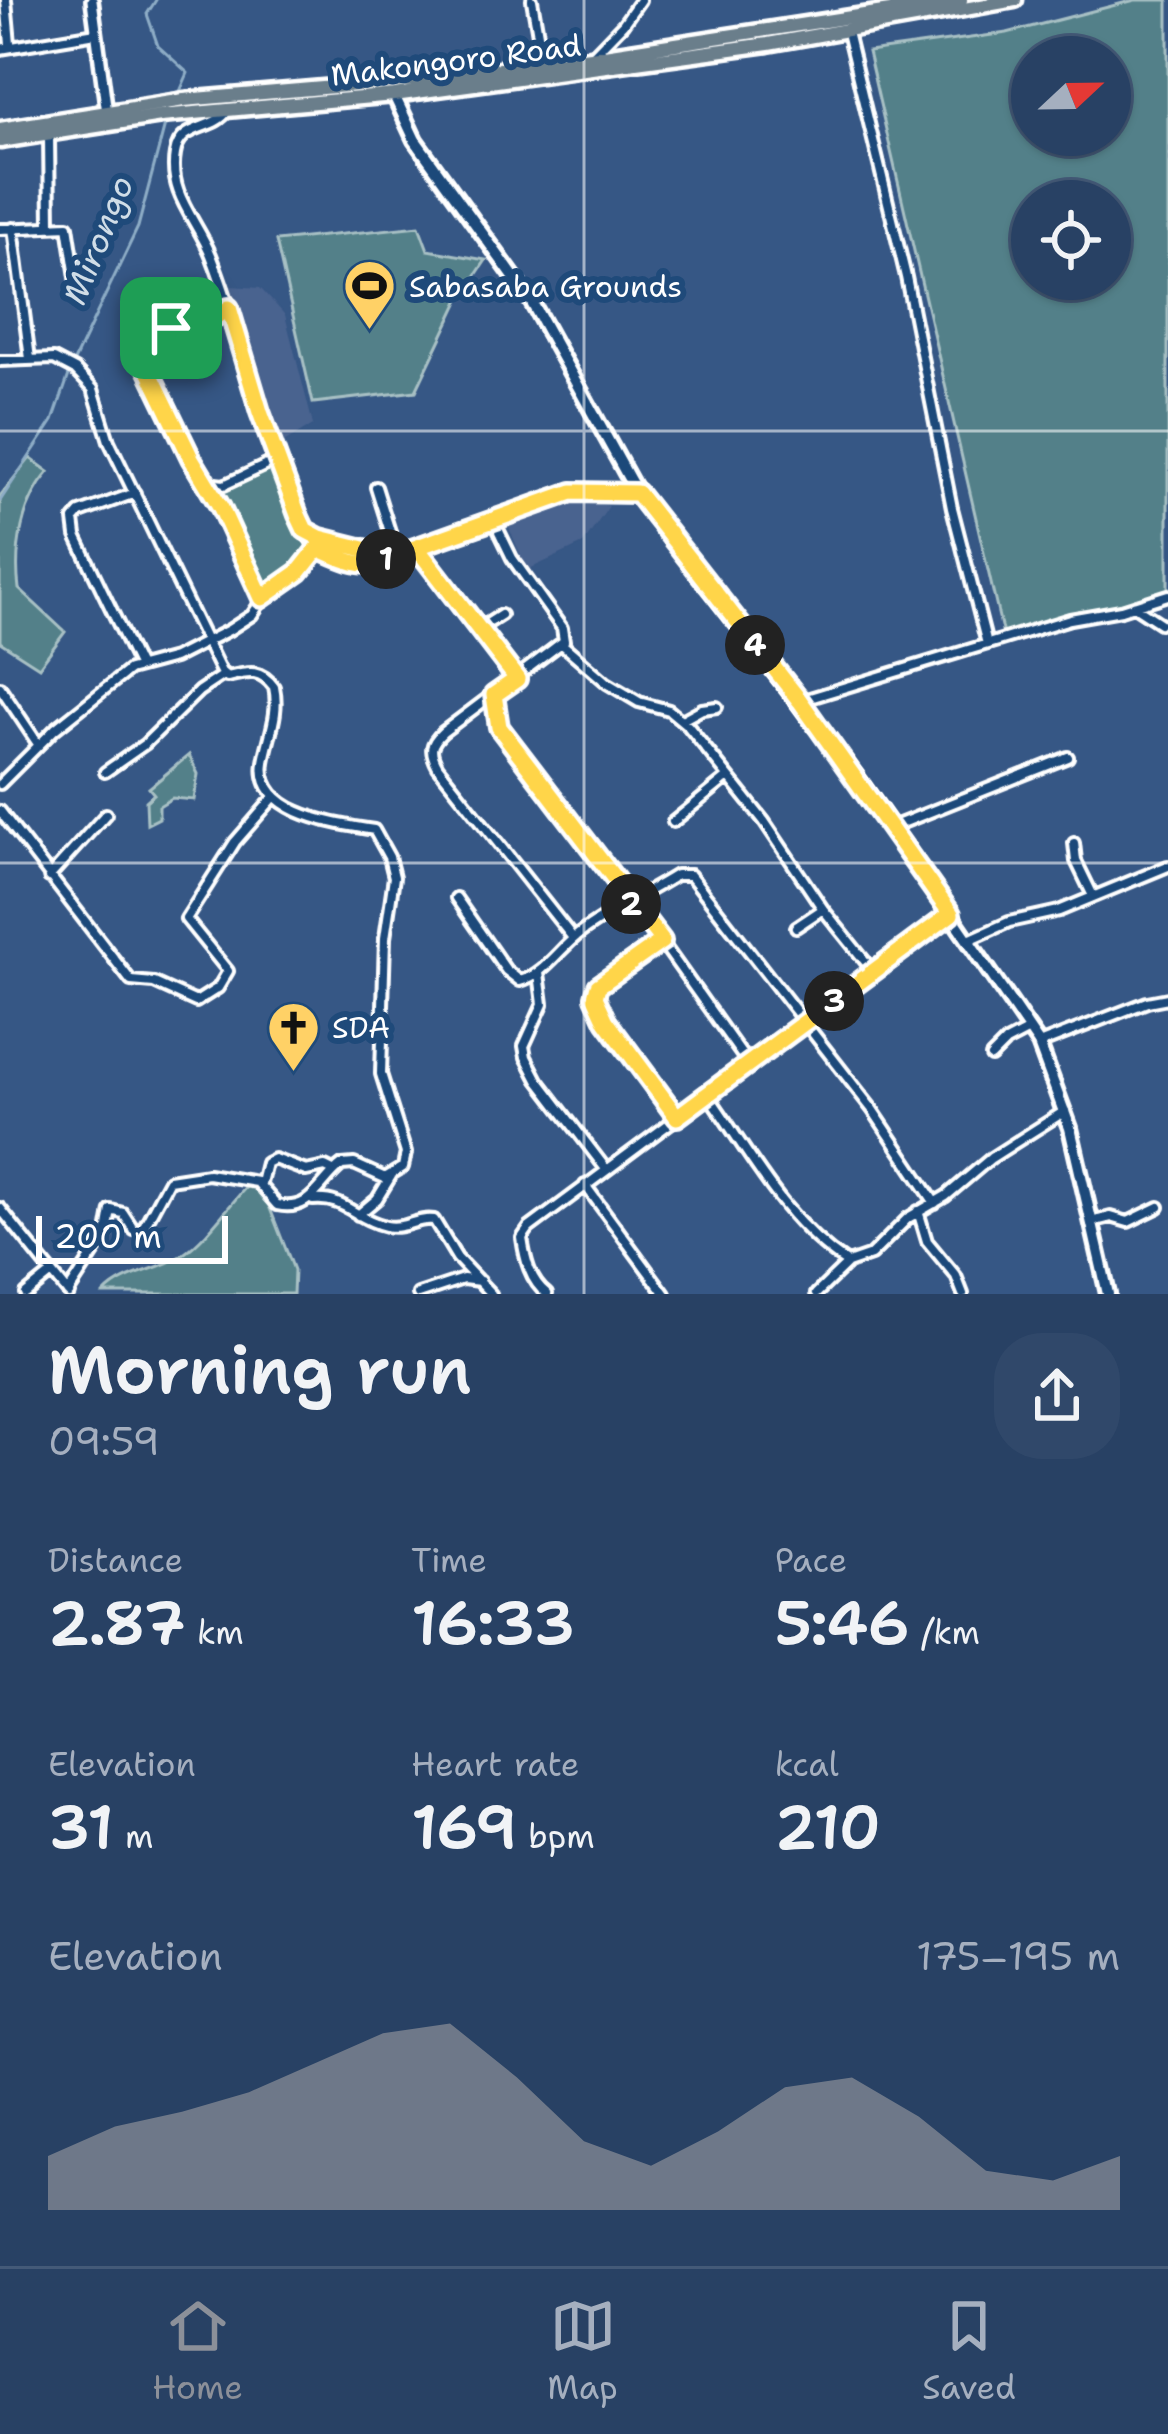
<!DOCTYPE html>
<meta charset="utf-8">
<style>
body{margin:0;font-family:"Shantell Sans",sans-serif;background:#30486a;color:#f1f3f6;height:100vh;display:flex;flex-direction:column;font-size:45px;white-space:nowrap}
*{box-sizing:border-box;margin:0}
p{font-size:39px;color:#a5afbf}
.icon{flex:none;width:66px;height:66px;fill:none;stroke:currentColor;stroke-width:2;stroke-linecap:round;stroke-linejoin:round}
.map{position:relative;height:1294px;overflow:hidden}
.panel{display:flex;flex-direction:column;background:#284164;flex:1}
.panel>*{flex:none}
.needle{width:78px;rotate:68deg}
.tools{position:absolute;left:1011px;top:36px;display:grid;gap:24px}
.tools a{display:grid;place-items:center;width:120px;height:120px;border-radius:50%;background:#284164;box-shadow:0 3px 9px #0004,0 0 0 3px #445a78;font-size:60px}
.scale{position:absolute;left:36px;bottom:30px;width:192px;box-sizing:border-box;padding-left:12px;border:6px solid #fff;border-top:0;font-size:33px;line-height:42px;white-space:nowrap;color:#fff;-webkit-text-stroke:9px #1f4a7a;paint-order:stroke}
.pin{position:absolute;display:grid;place-items:center;width:102px;height:102px;color:#fff;margin:-51px;border-radius:24px;box-shadow:0 6px 18px #0006}
.km{position:absolute;width:60px;height:60px;margin:-30px;border-radius:50%;background:#222;color:#fff;font-size:33px;line-height:60px;text-align:center}
.round{display:grid;place-items:center;flex:none;width:126px;height:126px;border-radius:48px;background:#30486a}
.overview{display:flex;align-items:center;justify-content:space-between;height:204px;padding:0 48px}
h1{font-size:66px;font-weight:600;line-height:90px}
.figures{display:grid;grid-template-columns:repeat(3,1fr);gap:18px;height:204px;padding:12px 48px}
.figures div{display:grid;align-content:center}
.figures b{font-size:60px;font-weight:600}
.figures small{font-size:33px;font-weight:400}
.figures p{font-size:33px}
.chart{height:336px;padding:24px 48px}
.chart p{display:flex;justify-content:space-between}
.chart svg{width:100%;height:216px;margin-top:12px;fill:#8c9099;opacity:.7}
.tabs{display:flex;justify-content:space-around;align-items:center;height:168px;border-top:3px solid #445a78;background:#284164;font-size:33px;color:#a5afbf}
.tabs a{display:grid;justify-items:center;gap:6px}
.tabs .active{color:#8c9099}
.map>svg:first-child{display:block}
.built{fill:#4a638f}
.green{fill:#528089;stroke:#a8c0c4;stroke-width:3;fill-rule:evenodd}
.lines{fill:none;stroke-linecap:round;stroke-linejoin:round}
.stream{stroke:#8eadc6;stroke-width:3}
.minor-casing{stroke:#fff;stroke-width:16}
.tertiary-casing{stroke:#fff;stroke-width:18}
.secondary-casing{stroke:#fff;stroke-width:20}
.primary-casing{stroke:#fff;stroke-width:21}
.minor{stroke:#1f4a7a;stroke-width:8}
.tertiary{stroke:#1f4a7a;stroke-width:9}
.secondary{stroke:#1f4a7a;stroke-width:10}
.primary{stroke:#6b7e8b;stroke-width:12}
.route-casing{stroke:#fff;stroke-width:24}
.route{stroke:#ffd54a;stroke-width:15}
.grid{fill:none;stroke:#fff;stroke-width:3;stroke-opacity:0.55}
.labels{text-anchor:middle;dominant-baseline:central;stroke-width:12;stroke-linejoin:round;paint-order:stroke}
.street-label{font-size:30px;fill:#fff;stroke:#1f4a7a}
.poi-label{font-size:30px;fill:#fff;stroke:#1f4a7a;text-anchor:start}
.water-label{font-size:33px;font-style:italic;fill:#d0dde7;stroke:#1f4a7a}
</style>
<div class="map">
<svg width="1168" height="1294" viewBox="0 0 1168 1294">
<rect width="100%" height="100%" fill="#365785"/>
<filter id="ink" filterUnits="userSpaceOnUse"><feTurbulence type="fractalNoise" baseFrequency=".00833" numOctaves="2"/><feDisplacementMap in="SourceGraphic" scale="24" xChannelSelector="R" yChannelSelector="G"/><feConvolveMatrix kernelMatrix="1 2 1 2 8 2 1 2 1" color-interpolation-filters="sRGB"/></filter>
<g filter="url(#ink)">
<!-- built -->
<path class="built" d="M230,286L260,288L285,315L313,425L282,444L244,342Z
M571,496L573,500L609,506L583,544L527,570L507,523Z"/>
<!-- green -->
<path class="green" d="M1135,0H1168V592L1003,635L868,52L1007,33ZM1032,57H1110V135H1032ZM1032,201H1110V279H1032Z
M419,226L428,250L486,260L460,299L416,391L313,403L276,241Z
M30,458L49,472C22,502 14,549 19,589L65,632L39,667L0,642V496Z
M272,462L311,557L261,596L212,489Z
M189,755L198,774L194,800L172,798L159,806V818L147,824L146,801L154,794L149,788Z
M249,1184L262,1188L294,1270L293,1294H104C124,1272 157,1272 182,1255C207,1238 228,1206 249,1184Z"/>
<g class="lines">
<!-- stream -->
<path class="stream" d="M156,0L147,14L158,46L188,73L178,96
M73,363L138,227L166,121
M0,501L53,421L70,372"/>
<defs>
<path id="minor" d="M6,0L10,44
M532,0L543,63
M847,32L906,277L952,508L987,644
M0,49L96,33
M593,55L623,24L640,0
M228,110C214,132 180,122 175,154C168,194 197,220 211,255C240,329 256,407 285,481C293,501 299,522 311,540C322,555 350,565 368,566L572,492L637,493
M49,135L50,226
M13,228L30,359
M0,229L68,226L78,290
M229,308L200,324L139,334L135,342L191,458L221,509L262,598
M0,361L54,359L75,370L93,389L109,441L221,672L227,677C248,672 260,668 274,687C280,714 268,737 264,762C256,815 339,824 374,830L389,857L394,877L385,938L381,1074L406,1153L403,1167L385,1178L354,1164L342,1165C320,1181 312,1213 277,1205L257,1182L208,1174L169,1180L142,1230H134L123,1213L111,1210L107,1233L68,1293
M206,483L224,485L277,460
M376,487L397,554
M135,493L80,513L74,520L76,536L138,665
M494,521L512,558L562,628L564,641L443,732C430,744 429,751 438,767L573,938
M308,532L348,547L391,555
M417,548L517,679
M1134,606L1160,623
M479,629L501,615
M562,644L607,683L639,702L669,710L688,726L764,821L823,909L873,971
M0,687L38,744
M494,697L497,721L511,744L661,941L749,1065
M800,701L1070,619L1121,610L1168,595
M682,720L702,709L717,707
M105,772L145,744L199,691L223,675
M0,784L55,729L129,670L174,658L229,630L252,615L266,594L299,572L318,548
M0,811L131,981L154,983L196,1002L218,988L228,971L186,919L235,842L275,796
M673,822L727,778
M892,827L1068,757
M1074,843L1076,861L1093,896
M49,877L106,814
M456,898L506,970L520,981C545,974 559,949 579,934C609,911 644,895 676,875H690L872,1109L935,1203
M796,927L823,909
M969,940L1009,922L1059,911L1168,866
M661,941L598,986L595,997L606,1021L677,1117
M539,973L543,1004L524,1046L526,1057L538,1080L606,1169
M1039,1044L1147,1002L1168,998
M991,1057L1006,1042L1029,1030
M708,1095C751,1155 784,1221 847,1263
M261,1183L266,1163L274,1159L306,1171L325,1167L333,1171
M585,1185L665,1294
M313,1200C346,1197 354,1219 386,1226C405,1230 417,1217 434,1220L457,1258L491,1294
M0,1208L69,1294
M918,1211L927,1241L956,1276L963,1294
M358,1215L377,1199L391,1176
M1091,1222L1111,1217L1128,1222L1159,1207
M26,1294L52,1273
M418,1294L463,1279L480,1281
M547,1294C530,1281 525,1259 522,1238L529,1228L950,915
M816,1294L848,1263L871,1255L908,1218L946,1196L991,1158L1065,1111"/>
<path id="tertiary" d="M92,0L107,113"/>
<path id="secondary" d="M394,95L415,140L531,301L637,493L857,778L1039,1044L1070,1128L1108,1294"/>
<path id="primary" d="M0,129L184,100L416,80L598,56L961,0
M0,141L161,116L394,95L768,44L1015,0"/>
</defs>
<!-- minor casing -->
<use href="#minor" class="minor-casing"/>
<!-- tertiary casing -->
<use href="#tertiary" class="tertiary-casing"/>
<!-- secondary casing -->
<use href="#secondary" class="secondary-casing"/>
<!-- primary casing -->
<use href="#primary" class="primary-casing"/>
<!-- minor -->
<use href="#minor" class="minor"/>
<!-- tertiary -->
<use href="#tertiary" class="tertiary"/>
<!-- secondary -->
<use href="#secondary" class="secondary"/>
<!-- primary -->
<use href="#primary" class="primary"/>
</g>
</g>
<g class="lines" filter="url(#ink)">
<defs>
<path id="route" d="M171,328L139,334L135,342L191,458L221,508L262,598L299,572L318,548C370,573 365,564 417,548L517,679L494,695L499,727L662,941L598,986L595,997L606,1021L677,1117L951,914L800,701L637,493L572,492L392,556L320,538L305,530L298,515L260,412L229,308L209,321L171,328"/>
</defs>
<!-- route casing -->
<use href="#route" class="route-casing"/>
<!-- route -->
<use href="#route" class="route"/>
</g>
<!-- grid -->
<path class="grid" d="M584,0V1294M0,431H1168M0,863H1168"/>
<!-- icons -->
<defs>
<symbol id="stadium-pin" viewBox="-11 -11 22 30"><path d="M0 17L-7.5 6A9.5 9.5 0 1 1 7.5 6Z" fill="#ffd166" stroke="#1f4a7a"/><path d="M0-5a6.5 5 0 1 0 0 10a6.5 5 0 1 0 0-10ZM-3.5-1.8h7v3.6h-7Z" fill="#111"/></symbol>
<symbol id="church-pin" viewBox="-11 -11 22 30"><path d="M0 17L-7.5 6A9.5 9.5 0 1 1 7.5 6Z" fill="#ffd166" stroke="#1f4a7a"/><path d="M-1.2-6h2.4v3.5h3.3v2.4h-3.3V6h-2.4V-.1h-3.3v-2.4h3.3Z" fill="#111"/></symbol>
</defs>
<g fill-rule="evenodd">
<use href="#stadium-pin" x="340" y="256" width="59" height="81"/>
<use href="#church-pin" x="264" y="998" width="59" height="81"/>
</g>
<g class="labels">
<!-- street labels -->
<g class="street-label">
<text transform="translate(456 60) rotate(-7)">Makongoro Road</text>
</g>
<!-- poi labels -->
<g class="poi-label">
<text x="409" y="286">Sabasaba Grounds</text>
<text x="332" y="1027">SDA</text>
</g>
<!-- water labels -->
<g class="water-label">
<text transform="translate(98 240) rotate(-68)">Mirongo</text>
</g>
</g>
</svg>
<div class="tools">
<a><svg class="needle" viewBox="-14 -14 28 28"><path d="M0-13l5 13h-10z" fill="#e53935"/><path d="M0 13l5-13h-10z" fill="#a5afbf"/></svg></a>
<a><svg class="icon" aria-label="locate" viewBox="0 0 24 24"><circle cx="12" cy="12" r="6"/><path d="M12 2v4M12 18v4M2 12h4M18 12h4"/></svg></a>
</div>
<div class="scale">200 m</div>
<div class="pin" style="left:171px;top:328px;background:#1e9e55"><svg class="icon" aria-label="arrive" viewBox="0 0 24 24"><path d="M6 21V4h12l-3 4 3 4H6"/></svg></div>
<b class="km" style="left:386px;top:559px">1</b>
<b class="km" style="left:631px;top:904px">2</b>
<b class="km" style="left:834px;top:1001px">3</b>
<b class="km" style="left:755px;top:645px">4</b>
</div>
<section class="panel">
<div class="overview"><div><h1>Morning run</h1><p>09:59</p></div><a class="round"><svg class="icon" aria-label="share" viewBox="0 0 24 24"><path d="M12 15V3M7 8l5-5 5 5M5 13v7h14v-7"/></svg></a></div>
<div class="figures">
<div><p>Distance</p><b>2.87<small> km</small></b></div>
<div><p>Time</p><b>16:33</b></div>
<div><p>Pace</p><b>5:46<small> /km</small></b></div>
</div>
<div class="figures">
<div><p>Elevation</p><b>31<small> m</small></b></div>
<div><p>Heart rate</p><b>169<small> bpm</small></b></div>
<div><p>kcal</p><b>210</b></div>
</div>
<div class="chart"><p><span>Elevation</span>175–195 m</p>
<svg viewBox="0 0 160 44" preserveAspectRatio="none"><path d="M0 44V33L10 27L20 24L30 20L40 14L50 8L60 6L70 17L80 30L90 35L100 28L110 19L120 17L130 25L140 36L150 38L160 33V44z"/></svg>
</div>
</section>
<nav class="tabs">
<a class="active"><svg class="icon" aria-label="home" viewBox="0 0 24 24"><path d="M3 11l9-7 9 7M6 9v11h12V9"/></svg>Home</a>
<a><svg class="icon" aria-label="map" viewBox="0 0 24 24"><path d="M3 6l6-2 6 2 6-2v14l-6 2-6-2-6 2zM9 4v14M15 6v14"/></svg>Map</a>
<a><svg class="icon" aria-label="saved" viewBox="0 0 24 24"><path d="M7 4h10v16l-5-4-5 4z"/></svg>Saved</a>
</nav>
